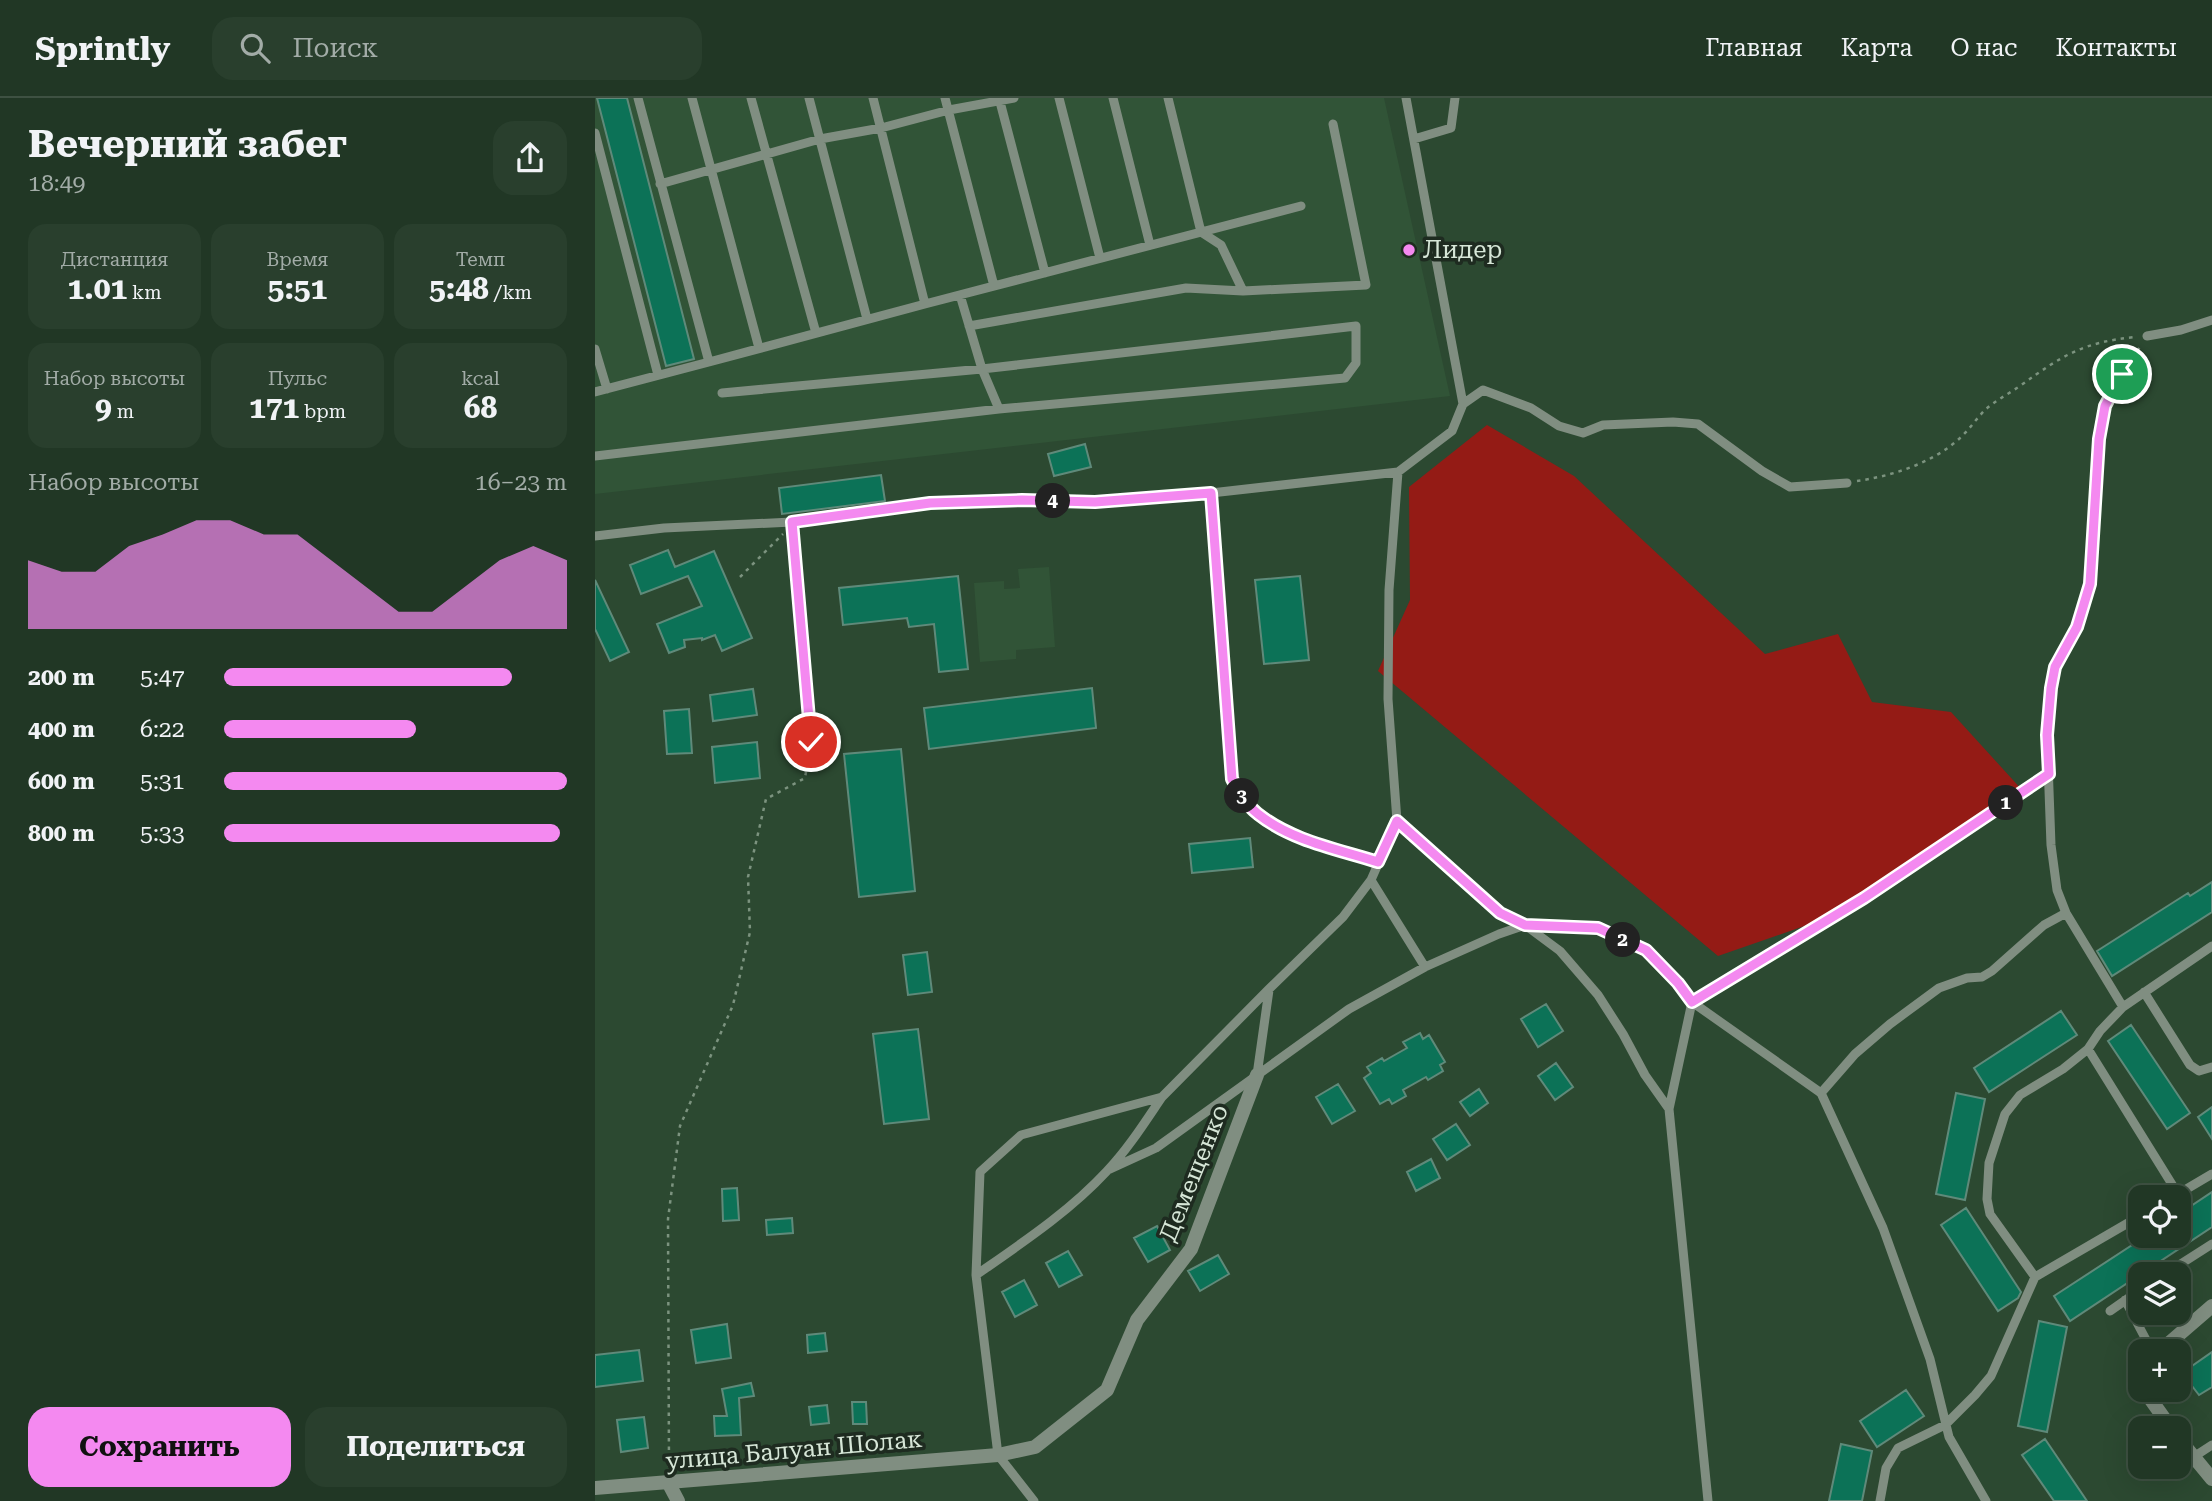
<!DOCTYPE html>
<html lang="ru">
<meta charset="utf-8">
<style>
body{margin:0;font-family:"Roboto Serif",serif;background:#293f2d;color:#f1f3f6;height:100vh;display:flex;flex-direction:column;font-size:26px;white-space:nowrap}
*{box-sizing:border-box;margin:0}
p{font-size:23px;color:#a2aca7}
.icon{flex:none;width:38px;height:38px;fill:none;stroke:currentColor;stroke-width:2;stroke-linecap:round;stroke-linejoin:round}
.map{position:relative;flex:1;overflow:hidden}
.side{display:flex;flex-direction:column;background:#213725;width:595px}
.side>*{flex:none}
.controls{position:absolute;left:1533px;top:1087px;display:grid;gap:14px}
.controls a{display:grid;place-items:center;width:63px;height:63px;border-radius:14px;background:#213725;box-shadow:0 7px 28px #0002,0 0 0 2px #3e5142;font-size:35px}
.pin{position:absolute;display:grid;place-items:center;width:60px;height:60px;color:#fff;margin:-30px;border:4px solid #fff;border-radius:50%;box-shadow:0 2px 7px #0007}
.km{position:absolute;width:35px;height:35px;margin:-18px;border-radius:50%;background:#222;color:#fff;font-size:19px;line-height:35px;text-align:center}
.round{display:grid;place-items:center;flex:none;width:74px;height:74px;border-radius:21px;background:#293f2d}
.head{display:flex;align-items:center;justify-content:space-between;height:119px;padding:0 28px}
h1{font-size:38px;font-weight:700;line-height:52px}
.figures{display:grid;grid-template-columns:repeat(3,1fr);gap:10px;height:119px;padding:7px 28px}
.figures div{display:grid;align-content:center;border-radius:18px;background:#293f2d;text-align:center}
.figures b{font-size:30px;font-weight:700}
.figures small{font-size:19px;font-weight:400}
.figures p{font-size:19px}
.chart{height:196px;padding:14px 28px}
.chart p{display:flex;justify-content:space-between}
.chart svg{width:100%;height:126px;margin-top:7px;fill:#f489f0;opacity:.7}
.cta{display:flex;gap:14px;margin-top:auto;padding:14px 28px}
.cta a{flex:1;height:80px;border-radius:21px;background:#f489f0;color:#111;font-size:28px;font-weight:700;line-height:80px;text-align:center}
.cta a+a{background:#293f2d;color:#f1f3f6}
ul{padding:0 28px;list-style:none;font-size:23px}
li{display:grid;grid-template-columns:112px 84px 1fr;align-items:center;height:52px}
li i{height:18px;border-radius:9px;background:#f489f0}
header{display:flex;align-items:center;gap:42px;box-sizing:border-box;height:98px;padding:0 35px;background:#213725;border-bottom:2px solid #3e5142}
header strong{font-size:33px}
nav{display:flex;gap:38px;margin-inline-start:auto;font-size:24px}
.search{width:490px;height:63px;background:#293f2d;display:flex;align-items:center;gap:18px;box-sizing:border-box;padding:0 24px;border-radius:21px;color:#a2aca7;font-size:26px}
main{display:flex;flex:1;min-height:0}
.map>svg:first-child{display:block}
.built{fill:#315437}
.green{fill:#941b15}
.building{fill:#0c7257;stroke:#5f8a7a;stroke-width:2}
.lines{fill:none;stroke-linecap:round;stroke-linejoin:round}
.path{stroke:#7c937f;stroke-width:2.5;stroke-dasharray:3.5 5;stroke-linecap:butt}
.service{stroke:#808e81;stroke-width:9}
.minor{stroke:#808e81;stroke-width:14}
.route-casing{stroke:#fff;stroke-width:14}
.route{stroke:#f489f0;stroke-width:9}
.poi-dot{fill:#f489f0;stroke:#1e2b20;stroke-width:2.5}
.labels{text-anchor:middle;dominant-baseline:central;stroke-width:7;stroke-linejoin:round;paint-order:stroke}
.poi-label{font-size:24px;fill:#d6e6d7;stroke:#1e2b20;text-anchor:start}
.street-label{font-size:24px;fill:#d6e6d7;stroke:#1e2b20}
</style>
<header>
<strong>Sprintly</strong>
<div class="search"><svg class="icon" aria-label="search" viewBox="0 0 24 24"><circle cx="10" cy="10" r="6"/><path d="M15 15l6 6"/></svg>Поиск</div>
<nav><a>Главная</a><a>Карта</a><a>О нас</a><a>Контакты</a></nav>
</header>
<main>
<section class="side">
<div class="head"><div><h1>Вечерний забег</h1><p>18:49</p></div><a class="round"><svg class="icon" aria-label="share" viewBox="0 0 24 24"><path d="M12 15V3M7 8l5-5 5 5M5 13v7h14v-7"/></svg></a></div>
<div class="figures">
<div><p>Дистанция</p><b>1.01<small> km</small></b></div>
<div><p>Время</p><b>5:51</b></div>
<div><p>Темп</p><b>5:48<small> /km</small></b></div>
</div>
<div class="figures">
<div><p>Набор высоты</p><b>9<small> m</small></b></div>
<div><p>Пульс</p><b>171<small> bpm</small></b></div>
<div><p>kcal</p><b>68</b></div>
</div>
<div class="chart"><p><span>Набор высоты</span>16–23 m</p>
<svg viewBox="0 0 160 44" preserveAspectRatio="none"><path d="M0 44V20L10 24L20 24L30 15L40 11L50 6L60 6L70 11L80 11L90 20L100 29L110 38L120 38L130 29L140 20L150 15L160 20V44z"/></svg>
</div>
<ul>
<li><b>200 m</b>5:47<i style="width:84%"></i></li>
<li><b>400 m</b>6:22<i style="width:56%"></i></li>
<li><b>600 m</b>5:31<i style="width:100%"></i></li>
<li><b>800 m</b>5:33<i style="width:98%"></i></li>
</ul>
<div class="cta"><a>Сохранить</a><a>Поделиться</a></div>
</section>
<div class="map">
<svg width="1617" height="1403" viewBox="0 0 1617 1403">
<rect width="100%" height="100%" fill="#2c4931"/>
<!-- built -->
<path class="built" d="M0,0H789L855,298L0,396Z
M454,469L460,549L421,552V561L385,564L379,485L409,483V491L425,490L423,471Z"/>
<!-- green -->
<path class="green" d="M892,327L979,378L1170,556L1243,536L1277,604L1356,614L1428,693L1215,826L1123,858L783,573L815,502L814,389Z"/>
<!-- building -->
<path class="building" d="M2,0H32L99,261L71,268Z
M490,346L496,369L459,378L453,356Z
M286,377L290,403L187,416L184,390Z
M73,452L80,469L119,453L157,540L127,553L120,537L107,542V540L89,542L90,549L74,555L62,526L107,508L93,478L46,496L35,467Z
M363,478L373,571L344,574L339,526L314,529L312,520L248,527L244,490Z
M705,478L714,562L669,566L660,482Z
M0,482L34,554L15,563L0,531Z
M497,590L501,630L334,651L329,610Z
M158,591L162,617L118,623L115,597Z
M94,611L97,655L72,656L69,613Z
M162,644L165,680L120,685L117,649Z
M306,651L320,793L264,799L249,656Z
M655,740L658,769L597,775L594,746Z
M1617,784V814L1517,878L1502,853L1593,795L1595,798Z
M332,854L337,894L313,897L308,857Z
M951,906L968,933L943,949L926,921Z
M1466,913L1482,937L1394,994L1379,970Z
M1536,927L1595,1015L1572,1031L1513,943Z
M323,931L334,1021L289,1026L278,936Z
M825,935L828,941L834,937L850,964L845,967L848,973L833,982L831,979L808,992L811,998L797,1006L794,1001L785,1006L769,980L776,975L772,969L787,960L789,963L812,950L808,944Z
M961,965L978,989L960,1002L943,978Z
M743,986L760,1013L737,1026L721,999Z
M884,991L893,1005L875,1018L865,1004Z
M1361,995L1390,1001L1370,1102L1341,1096Z
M1617,1009V1041L1603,1019Z
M861,1026L875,1047L852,1062L838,1041Z
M836,1061L845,1080L821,1093L812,1074Z
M142,1090L144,1122L128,1123L127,1091Z
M1617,1094V1129L1475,1223L1459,1198L1551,1138H1584V1116Z
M1371,1110L1426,1194L1423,1200L1403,1213L1346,1127Z
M197,1120L198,1135L172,1137L171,1122Z
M562,1128L575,1152L553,1164L539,1140Z
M473,1153L487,1177L464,1189L451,1165Z
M623,1157L634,1176L605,1193L593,1173Z
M429,1182L442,1207L420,1219L407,1194Z
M1444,1223L1472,1229L1452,1334L1423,1328Z
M132,1226L136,1260L101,1265L96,1232Z
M230,1235L232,1253L213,1255L212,1237Z
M44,1252L48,1283L0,1289V1257Z
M1617,1254V1289L1604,1297L1587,1275Z
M156,1285L159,1298L144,1300L146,1337L120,1338L119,1318H132L127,1291Z
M1311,1292L1329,1318L1282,1349L1265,1323Z
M257,1304H271L272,1326H258Z
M232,1307L234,1325L216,1327L214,1309Z
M49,1319L53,1350L26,1354L22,1322Z
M1450,1341L1492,1403H1459L1427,1357Z
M1246,1346L1277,1353L1267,1403H1234Z"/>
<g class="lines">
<!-- path -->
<path class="path" d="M1262,383C1297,378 1338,365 1365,340C1374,332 1381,321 1390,312C1400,303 1413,296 1425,288C1468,257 1488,244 1541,239
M145,479L188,436
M1465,560L1482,529L1495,486L1504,341L1510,308L1546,247
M74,1369L73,1121L85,1028L138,907L155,834L153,779L171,701L210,680L216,644L198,436"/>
<!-- service -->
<path class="service" d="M43,0L114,264L330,206
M97,0L164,250
M156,0L221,235
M214,0L272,221
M278,0L330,206L706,108
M350,0L399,188
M404,0L450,175
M464,0L505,160
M518,0L555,147
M573,0L606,134L626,147L648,193L771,187L738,26
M811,0L868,306
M0,35L63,277
M819,41L856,30L860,0
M65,86L225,41L286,30L354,12L419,0
M374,228L591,190L648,193
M1552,238L1586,232L1617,222
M0,251L12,291
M0,294L114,264
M127,295L387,271L365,197
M0,358L404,311L750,280L761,265V228L387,271L404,311
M803,374L794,492L793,601L802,723L904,815L930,827L1003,830L1051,852L1083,885L1097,904L1226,995
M616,395L637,681C644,693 652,707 663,716C697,743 742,751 783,764
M0,438L69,430L197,424L335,405L427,402L500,404L616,395L803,374L857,333L868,306L888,292L936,310L964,328L988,335L1008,327L1078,324L1103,326L1167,373L1195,389L1252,385
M1460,569L1456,590L1452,637L1456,747L1462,792L1471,815L1528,909
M776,782L830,869
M1549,894L1595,967L1604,973L1617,969
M1493,951L1583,1096
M662,977L674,892
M1226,995L1288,1130L1335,1261L1354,1339L1391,1403
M1226,995L1260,956L1295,926L1344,890L1372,880L1387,879L1397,873L1449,827L1471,815
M513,1072L561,1050L754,911L830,869L904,836L930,827L965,853L1003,897L1028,936L1050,977L1074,1011
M1578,1099L1617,1076
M1570,1176L1617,1146
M381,1177C427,1145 474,1114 512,1073C533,1051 550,1024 567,999
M1440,1179L1395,1116L1392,1101L1394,1065L1410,1016L1425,997L1468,971L1493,951L1505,933L1528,909L1617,848
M1530,1202L1557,1253
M1515,1213L1545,1192
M1597,1360L1617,1347
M439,1403L403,1357L381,1177L385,1074L426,1037L567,999L674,891L748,819L776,782L802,723
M1113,1403L1074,1011L1097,904L1269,800L1454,676
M1285,1403L1291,1370L1303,1350L1350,1327L1380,1297L1396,1278L1440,1179L1545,1118"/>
<!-- minor -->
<path class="minor" d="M1565,1253L1617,1208
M1549,1292L1576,1330
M1584,1341L1617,1381
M74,1386L83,1403
M0,1390L403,1357L440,1349L512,1292L542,1222L596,1151L662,977"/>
</g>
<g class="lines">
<defs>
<path id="route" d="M216,644L197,424L335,405L427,402L500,404L616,395L637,681C644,693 651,707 663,716C697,743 742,751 783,764L802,723L905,815L930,827L1003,830L1051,852L1083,885L1097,904L1269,800L1454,676L1452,637L1456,590L1460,569L1482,529L1495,486L1504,341L1510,308L1527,276"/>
</defs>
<!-- route casing -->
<use href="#route" class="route-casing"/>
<!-- route -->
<use href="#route" class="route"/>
</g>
<!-- markers -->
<circle class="poi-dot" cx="814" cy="152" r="7"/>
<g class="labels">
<!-- poi labels -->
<g class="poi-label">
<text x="828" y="152">Лидер</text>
</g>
<!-- street labels -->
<g class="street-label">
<text transform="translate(599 1075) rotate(-68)">Демещенко</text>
<text transform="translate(199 1352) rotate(-5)">улица Балуан Шолак</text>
</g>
</g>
</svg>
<div class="controls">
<a><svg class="icon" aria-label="locate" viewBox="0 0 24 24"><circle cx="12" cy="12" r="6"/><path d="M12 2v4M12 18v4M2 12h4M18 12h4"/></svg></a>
<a><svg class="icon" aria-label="layers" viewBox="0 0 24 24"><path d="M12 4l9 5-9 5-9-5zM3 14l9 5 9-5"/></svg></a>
<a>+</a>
<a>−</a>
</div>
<div class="pin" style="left:1527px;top:276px;background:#1e9e55"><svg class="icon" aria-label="arrive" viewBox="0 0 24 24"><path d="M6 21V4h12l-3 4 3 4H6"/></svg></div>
<div class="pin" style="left:216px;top:644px;background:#d93025"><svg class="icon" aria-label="check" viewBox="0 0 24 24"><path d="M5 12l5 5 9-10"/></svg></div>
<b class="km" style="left:1411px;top:705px">1</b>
<b class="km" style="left:1028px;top:842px">2</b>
<b class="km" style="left:647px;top:698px">3</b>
<b class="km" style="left:458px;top:403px">4</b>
</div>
</main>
